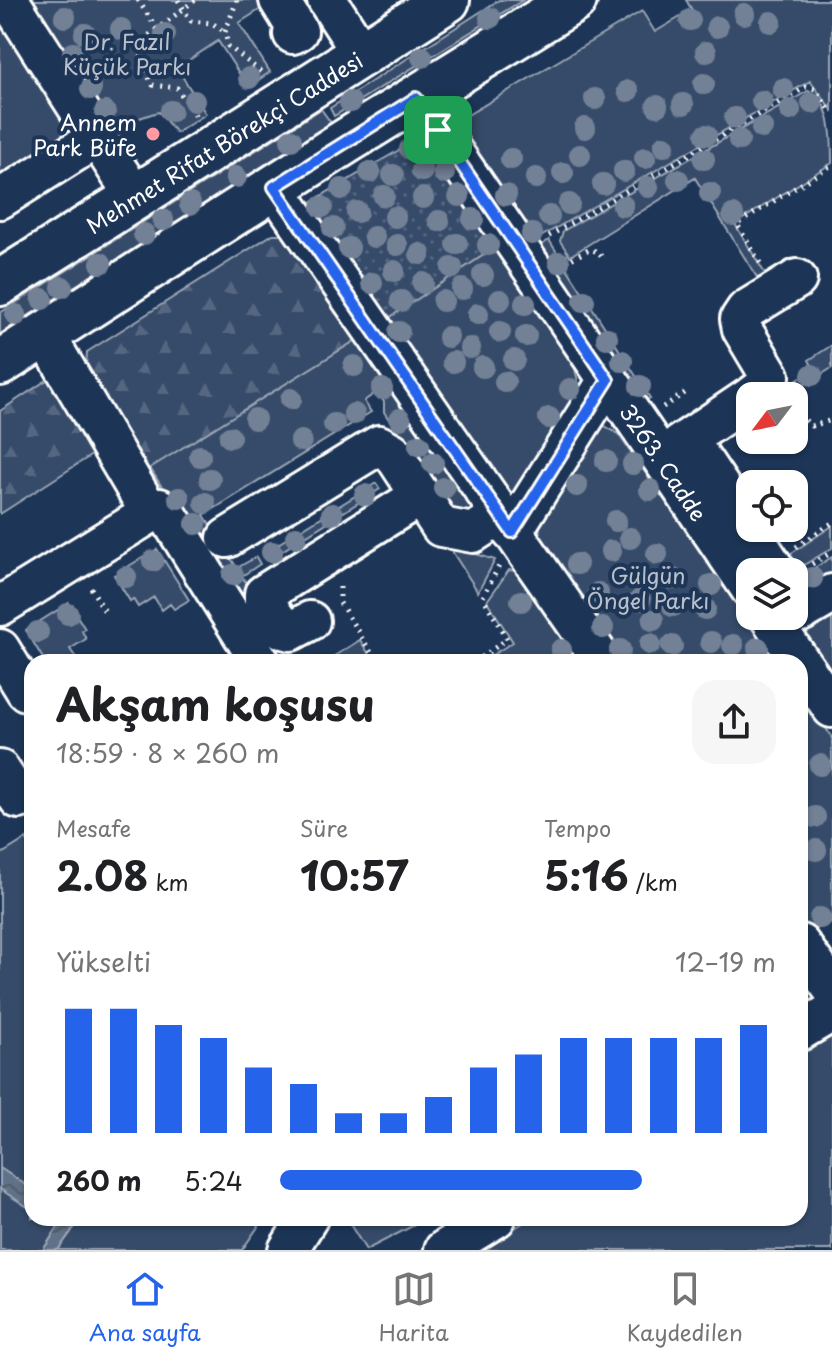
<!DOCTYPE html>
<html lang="tr">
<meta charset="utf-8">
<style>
body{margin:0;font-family:"Playpen Sans",sans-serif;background:#f6f6f6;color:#202124;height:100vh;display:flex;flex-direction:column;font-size:30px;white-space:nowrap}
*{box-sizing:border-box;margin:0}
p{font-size:26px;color:#757577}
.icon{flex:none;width:44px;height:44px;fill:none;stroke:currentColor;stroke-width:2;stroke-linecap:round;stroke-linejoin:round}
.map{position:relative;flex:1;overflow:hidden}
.sheet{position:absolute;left:24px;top:654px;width:784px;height:572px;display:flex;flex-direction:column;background:#fff;border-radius:24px;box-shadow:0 2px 6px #0004}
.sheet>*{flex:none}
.needle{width:52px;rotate:238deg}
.controls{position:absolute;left:736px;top:382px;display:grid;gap:16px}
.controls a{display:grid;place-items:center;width:72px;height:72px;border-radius:16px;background:#fff;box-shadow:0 2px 6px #0004;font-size:40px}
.pin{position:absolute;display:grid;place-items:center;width:68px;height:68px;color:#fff;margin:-34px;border-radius:16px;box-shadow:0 4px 12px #0006}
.round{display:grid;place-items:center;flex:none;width:84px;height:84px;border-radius:24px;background:#f6f6f6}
.summary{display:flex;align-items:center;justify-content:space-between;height:136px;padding:0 32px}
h1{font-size:44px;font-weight:700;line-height:60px}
.stats{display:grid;grid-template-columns:repeat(3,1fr);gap:12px;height:136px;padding:8px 32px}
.stats div{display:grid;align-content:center}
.stats b{font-size:40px;font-weight:700}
.stats small{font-size:22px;font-weight:400}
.stats p{font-size:22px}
.chart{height:224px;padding:16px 32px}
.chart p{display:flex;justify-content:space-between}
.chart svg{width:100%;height:144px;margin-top:8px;stroke:#2563eb;stroke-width:6}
ul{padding:0 32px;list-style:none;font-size:26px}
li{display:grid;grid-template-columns:128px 96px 1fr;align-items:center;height:60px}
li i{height:20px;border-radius:10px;background:#2563eb}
.menu{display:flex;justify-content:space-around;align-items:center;height:112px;border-top:2px solid #e0e0e0;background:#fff;font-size:22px;color:#757577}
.menu a{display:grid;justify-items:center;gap:4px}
.menu .on{color:#2563eb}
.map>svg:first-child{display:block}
.grass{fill:url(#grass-dots);stroke:#9aa5b4;stroke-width:2}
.forest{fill:url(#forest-firs);stroke:#9aa5b4;stroke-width:2}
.green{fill:#364b69;stroke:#9aa5b4;stroke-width:2}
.water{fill:url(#water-waves);stroke:#a0aab8;stroke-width:2}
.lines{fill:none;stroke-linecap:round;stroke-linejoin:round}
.minor-casing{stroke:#fff;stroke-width:44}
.major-casing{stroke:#fff;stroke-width:50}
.path{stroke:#fff;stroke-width:5;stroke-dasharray:2 6;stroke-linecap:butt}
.minor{stroke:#1d3557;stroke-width:38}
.major{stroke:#1d3557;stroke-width:44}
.tree{fill:#738196}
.route-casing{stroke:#fff;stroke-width:16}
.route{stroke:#2563eb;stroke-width:10}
.poi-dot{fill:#ff9aa2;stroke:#1d3557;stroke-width:3}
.labels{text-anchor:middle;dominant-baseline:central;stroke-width:8;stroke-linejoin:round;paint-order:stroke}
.park-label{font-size:22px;fill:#b9c0ca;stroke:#1d3557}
.poi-label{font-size:22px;fill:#fff;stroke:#1d3557;text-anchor:end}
.street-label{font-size:22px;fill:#fff;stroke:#1d3557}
</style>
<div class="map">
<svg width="832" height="1250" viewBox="0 0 832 1250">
<defs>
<pattern id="grass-dots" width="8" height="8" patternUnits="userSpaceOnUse" patternTransform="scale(2)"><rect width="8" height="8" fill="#364b69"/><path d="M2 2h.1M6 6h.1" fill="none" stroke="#546680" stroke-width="1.8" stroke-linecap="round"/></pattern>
<pattern id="forest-firs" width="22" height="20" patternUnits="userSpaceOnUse" patternTransform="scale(2)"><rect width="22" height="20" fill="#364b69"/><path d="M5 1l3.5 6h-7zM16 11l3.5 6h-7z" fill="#546680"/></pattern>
<pattern id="water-waves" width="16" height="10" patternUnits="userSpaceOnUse" patternTransform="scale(2)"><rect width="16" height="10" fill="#617289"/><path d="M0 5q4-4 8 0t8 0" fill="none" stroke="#555d67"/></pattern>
</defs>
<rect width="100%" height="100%" fill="#1d3557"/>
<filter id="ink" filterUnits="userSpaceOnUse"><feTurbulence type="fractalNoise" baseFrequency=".0125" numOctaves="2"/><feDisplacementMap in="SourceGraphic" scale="16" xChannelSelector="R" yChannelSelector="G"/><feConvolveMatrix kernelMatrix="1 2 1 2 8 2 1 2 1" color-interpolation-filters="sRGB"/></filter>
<g filter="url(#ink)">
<!-- grass -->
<path class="grass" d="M411,143L434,146L496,247L383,322L309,211L311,202Z"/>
<!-- forest -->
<path class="forest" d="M273,234H287L358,339L144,472L86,368L87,352Z
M53,376L98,451L0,514V411Z"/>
<!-- green -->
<path class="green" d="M31,0H275L239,23L270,72L248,87L218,41L177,68L206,114L176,133L159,112C141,116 124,127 107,118Z
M499,0H523L334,116L330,108Z
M686,0H832V110L810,81L532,242L458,128L461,119L642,11L655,32L692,10Z
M0,21L78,139L0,188Z
M808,91C832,100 832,138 832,163L735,224L770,282L763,287L695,178L570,256L560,241L563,231Z
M321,109L331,123L0,334V313Z
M549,240L650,398L644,401L542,245Z
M496,247L575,369L579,385L576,402L519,493L502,491L383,322Z
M358,339L474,509L471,519L454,517L384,412V402L377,392L364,401L371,412L204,515L237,568L256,557L260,564L242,576L295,662H272L150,468Z
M832,345V368L795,390L791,383L814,369L809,360Z
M605,426L618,434L779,662H623L539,542L540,520L593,431Z
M376,483L380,489L269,559L265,552Z
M832,526V548L799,568L790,554Z
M448,545L495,560L478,592Z
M157,549L189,600L174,609L170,604L162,610L154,597L138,607L133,599L130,601L114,575Z
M832,557V573L794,596V581Z
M509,570L515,571L579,662H481L513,642L487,601Z
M832,595V688L801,643L817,603Z
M69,603L85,629L82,631L86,639L70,649L78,661L45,662L26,630Z
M360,640L374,662H325Z
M800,692L832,737V921L817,928L806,925L800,917Z
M26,839L32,849V1218H256L260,1224L242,1250H0V855Z
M832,1034V1250H479L531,1218H800V1053Z
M346,1218H428L366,1250Z"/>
<!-- water -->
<path class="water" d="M0,1168L32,1189V1210L0,1189Z
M45,1218L79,1221L58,1250H43L58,1227Z"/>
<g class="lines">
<defs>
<path id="minor" d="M9,0L135,197
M279,0L298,31L293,34
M327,0L362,54
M416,98L750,588
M274,187L603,662
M0,199L97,138
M45,334L149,511
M752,396L767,385L770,376L742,329L740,319L746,310L797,279
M688,439L777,572
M667,453L750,397
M512,532L608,380
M227,538L379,445L392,452L441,527L473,533L501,515
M0,606L159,508L167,514L260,662
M801,612L832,594
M769,616L832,708
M310,621L291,631L283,629L264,601V594L420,496
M0,649L26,691
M0,770L19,799L32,795
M800,944L832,988
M800,1031L832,1012
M288,1250L308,1218
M444,1250L496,1218"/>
<path id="major" d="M0,283L447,0
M0,363L345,142L574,0"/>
</defs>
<!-- minor casing -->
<use href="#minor" class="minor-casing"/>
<!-- major casing -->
<use href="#major" class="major-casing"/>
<!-- path -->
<path class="path" d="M138,0L157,29
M178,0L191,21L212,23L225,32
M195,0L148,36L140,61L153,85L177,88L197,118
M237,0L225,32L228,46L265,75
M549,236L806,87L815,89L832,113
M565,256L571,259L590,249L598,252L603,259
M760,263L737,224L832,165
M663,407L688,391
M794,409L811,426L832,420
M796,547L832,523
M812,564L832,552
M340,587V603L377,662
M91,588L107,615
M475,662L507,639L483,597L499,566"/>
<!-- minor -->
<use href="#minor" class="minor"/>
<!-- major -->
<use href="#major" class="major"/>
</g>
<!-- trees -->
<g class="tree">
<circle cx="744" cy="14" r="11"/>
<circle cx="65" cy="17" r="11"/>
<circle cx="490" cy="18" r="11"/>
<circle cx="690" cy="20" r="11"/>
<circle cx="771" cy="22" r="11"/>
<circle cx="717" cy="27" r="11"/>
<circle cx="121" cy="29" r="11"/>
<circle cx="85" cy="34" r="11"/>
<circle cx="165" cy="34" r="11"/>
<circle cx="706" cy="52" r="11"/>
<circle cx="73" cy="53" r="11"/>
<circle cx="422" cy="57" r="11"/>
<circle cx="249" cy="78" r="11"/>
<circle cx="704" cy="84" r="11"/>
<circle cx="91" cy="89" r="11"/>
<circle cx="783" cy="89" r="11"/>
<circle cx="628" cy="91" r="11"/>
<circle cx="595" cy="99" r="11"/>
<circle cx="194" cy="101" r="11"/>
<circle cx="762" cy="101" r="11"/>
<circle cx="350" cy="102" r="11"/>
<circle cx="812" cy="103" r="11"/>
<circle cx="683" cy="104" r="11"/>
<circle cx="657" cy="106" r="11"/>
<circle cx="790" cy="110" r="11"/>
<circle cx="171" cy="111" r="11"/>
<circle cx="105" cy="112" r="11"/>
<circle cx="735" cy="118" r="11"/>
<circle cx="585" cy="128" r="11"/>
<circle cx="762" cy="128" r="11"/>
<circle cx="706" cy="135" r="11"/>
<circle cx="291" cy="140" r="11"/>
<circle cx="739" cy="140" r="11"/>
<circle cx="664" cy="146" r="11"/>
<circle cx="410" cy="149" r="11"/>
<circle cx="580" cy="155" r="11"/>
<circle cx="645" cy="158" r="11"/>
<circle cx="511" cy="159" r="11"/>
<circle cx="704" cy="159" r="11"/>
<circle cx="422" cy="171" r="11"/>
<circle cx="624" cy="171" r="11"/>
<circle cx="370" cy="172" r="11"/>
<circle cx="444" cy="173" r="11"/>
<circle cx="563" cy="173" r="11"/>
<circle cx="393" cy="175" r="11"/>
<circle cx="236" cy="177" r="11"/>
<circle cx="536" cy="178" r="11"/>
<circle cx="678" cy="180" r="11"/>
<circle cx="603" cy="184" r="11"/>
<circle cx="648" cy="187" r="11"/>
<circle cx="342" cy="189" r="11"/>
<circle cx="710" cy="193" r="11"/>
<circle cx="506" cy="195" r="11"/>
<circle cx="384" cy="196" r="11"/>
<circle cx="459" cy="196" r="11"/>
<circle cx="423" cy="198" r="11"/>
<circle cx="190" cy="204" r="11"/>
<circle cx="569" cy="204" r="11"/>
<circle cx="623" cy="206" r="11"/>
<circle cx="322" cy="207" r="11"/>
<circle cx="357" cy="212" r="11"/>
<circle cx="733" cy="215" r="11"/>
<circle cx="549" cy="216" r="11"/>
<circle cx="395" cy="217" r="11"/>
<circle cx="473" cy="219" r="11"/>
<circle cx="163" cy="220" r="11"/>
<circle cx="439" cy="221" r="11"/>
<circle cx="333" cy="228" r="11"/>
<circle cx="144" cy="234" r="11"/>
<circle cx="532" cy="234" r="11"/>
<circle cx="374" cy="237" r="11"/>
<circle cx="457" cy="244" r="11"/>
<circle cx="397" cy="245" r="11"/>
<circle cx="488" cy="245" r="11"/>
<circle cx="349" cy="248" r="11"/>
<circle cx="420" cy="254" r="11"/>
<circle cx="559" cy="262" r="11"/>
<circle cx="101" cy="263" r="11"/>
<circle cx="452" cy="268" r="11"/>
<circle cx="394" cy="271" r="11"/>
<circle cx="483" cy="275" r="11"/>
<circle cx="372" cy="283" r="11"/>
<circle cx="423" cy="283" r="11"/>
<circle cx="62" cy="287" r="11"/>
<circle cx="462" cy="289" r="11"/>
<circle cx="42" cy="299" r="11"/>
<circle cx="500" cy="300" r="11"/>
<circle cx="401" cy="301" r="11"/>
<circle cx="443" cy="301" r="11"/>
<circle cx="584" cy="301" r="11"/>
<circle cx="525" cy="304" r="11"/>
<circle cx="478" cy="314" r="11"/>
<circle cx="16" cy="315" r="11"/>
<circle cx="399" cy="332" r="11"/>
<circle cx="500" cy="332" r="11"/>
<circle cx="526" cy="336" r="11"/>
<circle cx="448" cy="337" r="11"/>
<circle cx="607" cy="338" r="11"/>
<circle cx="470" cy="348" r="11"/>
<circle cx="514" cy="360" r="11"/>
<circle cx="622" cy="361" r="11"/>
<circle cx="453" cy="362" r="11"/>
<circle cx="354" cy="366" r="11"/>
<circle cx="483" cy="367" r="11"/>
<circle cx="812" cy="375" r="11"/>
<circle cx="505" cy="382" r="11"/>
<circle cx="640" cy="386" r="11"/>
<circle cx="382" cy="389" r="11"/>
<circle cx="570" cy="389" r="11"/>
<circle cx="291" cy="399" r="11"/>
<circle cx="354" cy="414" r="11"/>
<circle cx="549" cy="418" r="11"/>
<circle cx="255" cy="419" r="11"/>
<circle cx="400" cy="419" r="11"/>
<circle cx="334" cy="424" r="11"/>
<circle cx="230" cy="437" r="11"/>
<circle cx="301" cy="441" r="11"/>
<circle cx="419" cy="445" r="11"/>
<circle cx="200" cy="456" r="11"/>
<circle cx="606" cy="461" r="11"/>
<circle cx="433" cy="463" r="11"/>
<circle cx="633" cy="464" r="11"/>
<circle cx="210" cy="479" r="11"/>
<circle cx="577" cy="486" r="11"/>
<circle cx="444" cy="488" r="11"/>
<circle cx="650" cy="490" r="11"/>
<circle cx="365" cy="495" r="11"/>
<circle cx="179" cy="498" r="11"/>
<circle cx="205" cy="503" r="11"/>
<circle cx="332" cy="514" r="11"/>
<circle cx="616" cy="521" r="11"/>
<circle cx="196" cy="524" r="11"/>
<circle cx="296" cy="537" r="11"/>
<circle cx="630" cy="538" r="11"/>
<circle cx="611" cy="551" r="11"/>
<circle cx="272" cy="552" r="11"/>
<circle cx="657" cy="554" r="11"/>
<circle cx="153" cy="561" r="11"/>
<circle cx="577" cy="564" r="11"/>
<circle cx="233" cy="575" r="11"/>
<circle cx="126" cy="577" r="11"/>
<circle cx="621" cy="577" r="11"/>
<circle cx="812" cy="578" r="11"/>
<circle cx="673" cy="579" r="11"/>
<circle cx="711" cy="585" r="11"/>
<circle cx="598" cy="593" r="11"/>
<circle cx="640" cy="600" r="11"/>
<circle cx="521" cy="601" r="11"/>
<circle cx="673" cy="606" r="11"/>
<circle cx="705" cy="609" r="11"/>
<circle cx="68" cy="614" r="11"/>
<circle cx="653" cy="620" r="11"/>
<circle cx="603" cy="628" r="11"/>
<circle cx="38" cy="632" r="11"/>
<circle cx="711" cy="642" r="11"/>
<circle cx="650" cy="644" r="11"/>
<circle cx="733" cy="645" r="11"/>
<circle cx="672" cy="646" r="11"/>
<circle cx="758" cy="648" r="11"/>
<circle cx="561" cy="650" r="11"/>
<circle cx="620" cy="650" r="11"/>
<circle cx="820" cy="765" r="11"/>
<circle cx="815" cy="817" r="11"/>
<circle cx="816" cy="850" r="11"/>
<circle cx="820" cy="918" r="11"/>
</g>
</g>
<g class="lines" filter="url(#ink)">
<defs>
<path id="route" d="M416,98L608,380L512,532L274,187Z"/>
</defs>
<!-- route casing -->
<use href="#route" class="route-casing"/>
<!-- route -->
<use href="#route" class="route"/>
</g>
<!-- markers -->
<circle class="poi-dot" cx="153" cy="134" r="8"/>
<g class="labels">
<!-- park labels -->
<g class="park-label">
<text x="127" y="40">Dr. Fazıl<tspan x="127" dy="25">Küçük Parkı</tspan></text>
<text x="648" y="574">Gülgün<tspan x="648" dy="25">Öngel Parkı</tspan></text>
</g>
<!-- poi labels -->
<g class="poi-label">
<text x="137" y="121">Annem<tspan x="137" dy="25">Park Büfe</tspan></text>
</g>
<!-- street labels -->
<g class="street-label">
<text transform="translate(224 142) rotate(-32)">Mehmet Rifat Börekçi Caddesi</text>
<text transform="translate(664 462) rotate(56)">3263. Cadde</text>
</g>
</g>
</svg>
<div class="controls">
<a><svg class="needle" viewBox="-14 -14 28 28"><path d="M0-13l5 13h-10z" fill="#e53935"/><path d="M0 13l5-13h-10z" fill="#757577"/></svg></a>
<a><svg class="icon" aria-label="locate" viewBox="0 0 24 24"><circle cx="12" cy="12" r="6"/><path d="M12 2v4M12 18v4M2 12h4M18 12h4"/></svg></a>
<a><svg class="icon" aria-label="layers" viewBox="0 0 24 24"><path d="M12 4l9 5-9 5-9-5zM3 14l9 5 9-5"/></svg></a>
</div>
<div class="pin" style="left:438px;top:130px;background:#1e9e55"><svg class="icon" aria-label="arrive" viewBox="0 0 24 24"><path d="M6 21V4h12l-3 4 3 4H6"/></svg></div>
<section class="sheet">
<div class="summary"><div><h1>Akşam koşusu</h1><p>18:59 · 8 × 260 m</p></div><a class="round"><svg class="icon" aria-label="share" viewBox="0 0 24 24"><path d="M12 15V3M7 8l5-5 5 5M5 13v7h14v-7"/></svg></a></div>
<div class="stats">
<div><p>Mesafe</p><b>2.08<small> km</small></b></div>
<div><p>Süre</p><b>10:57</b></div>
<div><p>Tempo</p><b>5:16<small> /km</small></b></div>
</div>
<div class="chart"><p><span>Yükselti</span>12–19 m</p>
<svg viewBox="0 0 160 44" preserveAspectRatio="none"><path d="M5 44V6M15 44V6M25 44V11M35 44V15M45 44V24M55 44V29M65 44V38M75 44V38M85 44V33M95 44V24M105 44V20M115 44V15M125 44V15M135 44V15M145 44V15M155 44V11"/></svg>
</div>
<ul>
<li><b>260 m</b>5:24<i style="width:73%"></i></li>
</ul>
</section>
</div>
<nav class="menu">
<a class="on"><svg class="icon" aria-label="home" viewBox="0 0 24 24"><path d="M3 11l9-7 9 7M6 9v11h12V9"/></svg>Ana sayfa</a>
<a><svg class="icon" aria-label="map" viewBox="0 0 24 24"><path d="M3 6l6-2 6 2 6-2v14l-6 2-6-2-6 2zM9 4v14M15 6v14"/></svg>Harita</a>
<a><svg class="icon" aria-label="saved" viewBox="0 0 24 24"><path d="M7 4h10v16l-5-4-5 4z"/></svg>Kaydedilen</a>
</nav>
